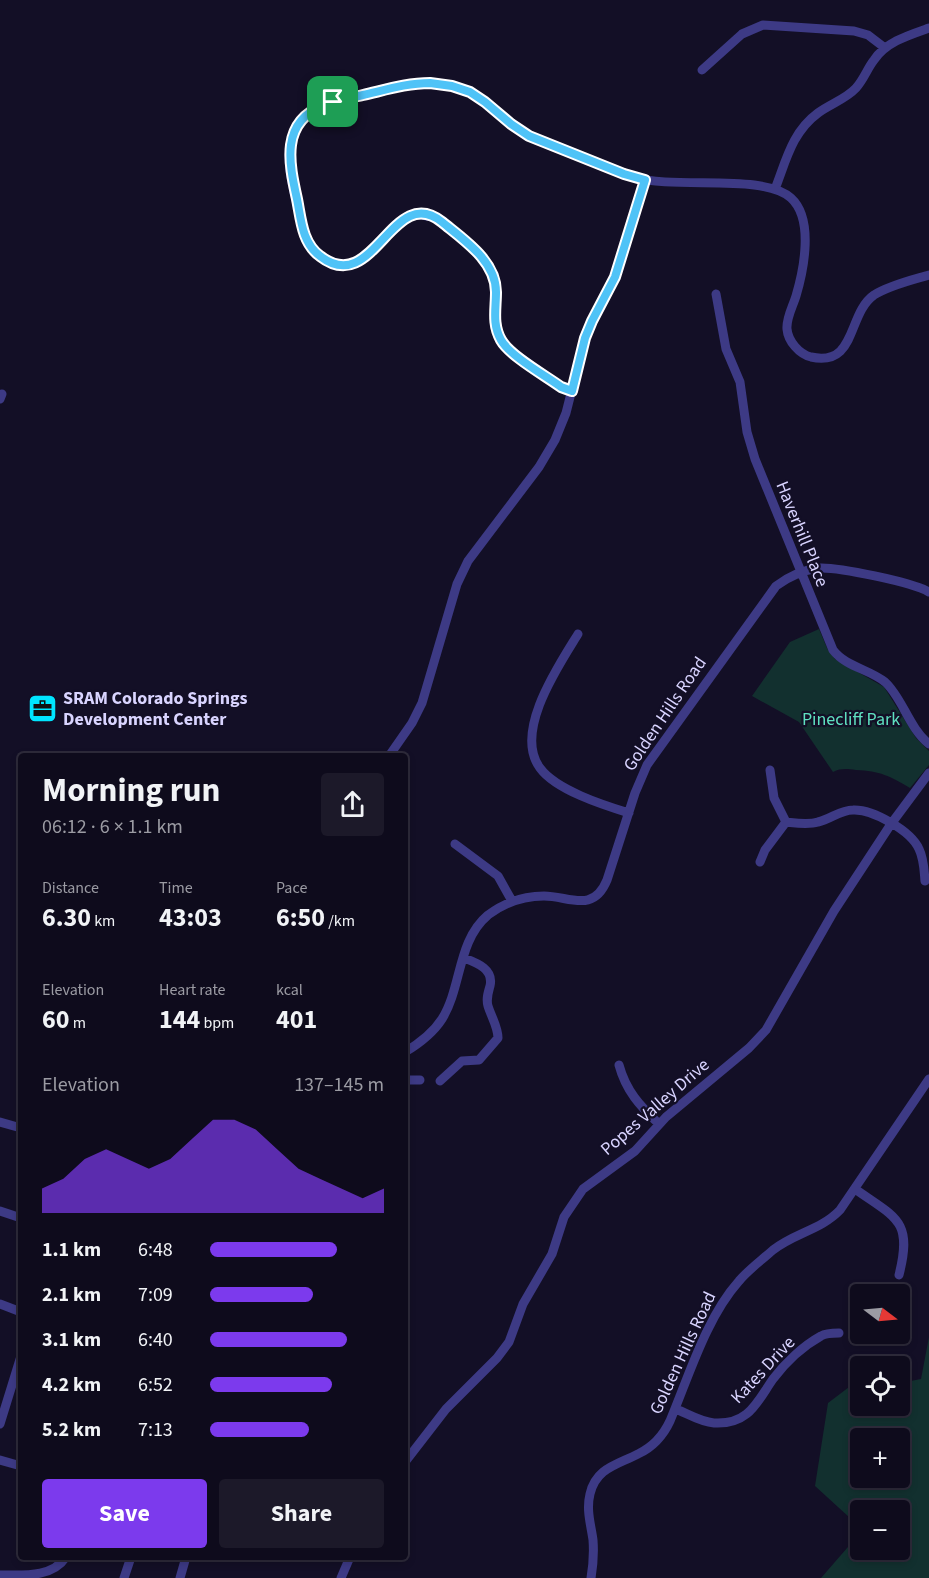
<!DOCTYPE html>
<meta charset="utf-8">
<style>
body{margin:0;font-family:"Source Sans 3",sans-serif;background:#1c1929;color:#f1f3f6;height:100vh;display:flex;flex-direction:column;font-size:22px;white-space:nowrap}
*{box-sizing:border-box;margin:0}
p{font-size:20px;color:#9b9ba3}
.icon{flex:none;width:33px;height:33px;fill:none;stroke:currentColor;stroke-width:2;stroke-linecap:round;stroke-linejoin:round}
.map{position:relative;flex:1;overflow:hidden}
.drawer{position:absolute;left:18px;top:753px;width:390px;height:807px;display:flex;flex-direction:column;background:#0e0b1c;border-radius:6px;box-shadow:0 3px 9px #0003,0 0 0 2px #2e2b3b}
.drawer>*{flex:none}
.needle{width:39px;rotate:106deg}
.controls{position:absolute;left:850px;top:1284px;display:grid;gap:12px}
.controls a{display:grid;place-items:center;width:60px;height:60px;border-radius:6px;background:#0e0b1c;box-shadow:0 3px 9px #0003,0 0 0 2px #2e2b3b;font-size:30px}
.pin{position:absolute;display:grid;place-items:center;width:51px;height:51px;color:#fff;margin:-26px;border-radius:12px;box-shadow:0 3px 9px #0006}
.round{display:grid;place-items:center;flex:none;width:63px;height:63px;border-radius:6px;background:#1c1929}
.head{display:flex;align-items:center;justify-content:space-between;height:102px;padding:0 24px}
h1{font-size:33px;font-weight:700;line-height:45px}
.figures{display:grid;grid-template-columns:repeat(3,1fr);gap:9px;height:102px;padding:6px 24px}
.figures div{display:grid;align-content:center}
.figures b{font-size:26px;font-weight:700}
.figures small{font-size:16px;font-weight:400}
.figures p{font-size:16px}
.chart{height:168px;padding:12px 24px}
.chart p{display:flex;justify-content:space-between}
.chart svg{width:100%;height:108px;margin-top:6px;fill:#7c3aed;opacity:.7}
.primary-button{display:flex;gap:12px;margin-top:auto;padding:12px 24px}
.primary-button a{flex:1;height:69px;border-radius:6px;background:#7c3aed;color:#fff;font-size:24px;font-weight:700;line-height:69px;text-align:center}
.primary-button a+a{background:#1c1929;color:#f1f3f6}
ul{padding:0 24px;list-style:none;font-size:20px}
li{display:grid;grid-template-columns:96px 72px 1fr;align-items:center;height:45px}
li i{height:15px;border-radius:8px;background:#7c3aed}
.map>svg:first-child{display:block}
.green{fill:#12302f;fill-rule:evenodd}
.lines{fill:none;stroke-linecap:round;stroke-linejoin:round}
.minor{stroke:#3d3a85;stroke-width:9}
.route-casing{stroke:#fff;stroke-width:12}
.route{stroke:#4fc3f7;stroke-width:8}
.labels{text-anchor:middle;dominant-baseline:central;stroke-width:4.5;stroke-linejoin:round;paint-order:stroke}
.street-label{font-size:18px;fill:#d9d4ff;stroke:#130f26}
.poi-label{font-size:18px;font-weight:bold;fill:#d9d4ff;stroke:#130f26;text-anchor:start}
.park-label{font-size:18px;fill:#5fe0c0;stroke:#130f26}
</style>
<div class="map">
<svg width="929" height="1578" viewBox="0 0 929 1578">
<rect width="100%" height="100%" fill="#130f26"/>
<!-- green -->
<path class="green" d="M819,629L827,648L835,659L884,687L916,738L929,751V765L910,788C890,776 880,771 856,770C847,769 841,768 833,772L799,722L752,696L790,642Z
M929,1337V1578H821L861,1532V1550H900V1510H861V1528L815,1486L828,1403L861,1378V1406H900V1383L921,1379ZM900,1438V1478H861V1438Z"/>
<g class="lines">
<!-- minor -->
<path class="minor" d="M702,70L742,34L763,25L854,31L868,35L885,48
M775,189C786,161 792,132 818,113C830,104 846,99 856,88C864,79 867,69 874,60C886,42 909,35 929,28
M716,294L726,349L740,382L747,432L755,459L833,650C846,667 869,669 885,682C902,697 909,728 929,744
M572,391L561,387L504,346L495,324V283L489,268L480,255L437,218L417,214L403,219L364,258C339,273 313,258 304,232C298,206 284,166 291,141C295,129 304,117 314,110C331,100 398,85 418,84C432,82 448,84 461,89C487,98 503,119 525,133C540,143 558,147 575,154C594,161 613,171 634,177C675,190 764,173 791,198C814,219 804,269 796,296C793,306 786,318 787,329C788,341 799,354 811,357C857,367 847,314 874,295C890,285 912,280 929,275
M0,399L2,394
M578,634C559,665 513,732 540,768C556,790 603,805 629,813
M389,756L412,723L422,703L457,584L468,561L539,467L555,440L566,413L585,338L592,321L615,277L645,180
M770,770L774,798L786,822
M455,844L498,876L512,901
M760,862L765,850L786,822C796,823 808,825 818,822C831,819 840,810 853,810C873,809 911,831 919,849C924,859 924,870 925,881
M405,1052C420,1043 433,1033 442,1019C462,987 457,941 488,915C504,903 524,896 544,896C569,896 593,914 607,880L635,793L647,765L776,586C788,577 804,570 819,568C838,567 912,582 929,592
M619,1065C626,1091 640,1106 659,1124
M405,1080H420
M440,1081L462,1061L479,1060L498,1038C498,1027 491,1016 488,1006C486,999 488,993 490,986C494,969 477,963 464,958
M0,1122L21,1128
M855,1189C896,1218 913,1220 899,1275
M0,1211L21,1218
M0,1304L21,1312
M676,1409C688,1414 701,1422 714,1423C749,1425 757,1402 773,1379C785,1363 803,1346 821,1336C826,1333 833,1333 839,1333
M0,1424L21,1356
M0,1460L21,1466
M405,1462L446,1409L497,1358L509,1342L523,1304L552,1254L564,1217L583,1189L635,1151L666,1117L749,1048L766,1030L834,911L891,824L929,773
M0,1575C23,1575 52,1578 66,1557
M124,1578L131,1557
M180,1578L186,1557
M341,1578L350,1557
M591,1578C593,1566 594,1553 593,1540C591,1525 586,1510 590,1494C596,1468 617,1465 638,1454C653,1447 663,1436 670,1421C689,1376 706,1318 739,1281C749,1269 762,1260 773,1250C794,1233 821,1230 840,1210L929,1079"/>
</g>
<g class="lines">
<defs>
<path id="route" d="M430,83L452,86L470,92L485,102L511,124L529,136L624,174L645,180L615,277L592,321L585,338L572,391L561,387C546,376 510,356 501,340C492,324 496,309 496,292C496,261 464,240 442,222C392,182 374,298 320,256C302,243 301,219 297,199C289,163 280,122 324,105C336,100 350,98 363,95C385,90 407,83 430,83Z"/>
</defs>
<!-- route casing -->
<use href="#route" class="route-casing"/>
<!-- route -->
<use href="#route" class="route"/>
</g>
<!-- icons -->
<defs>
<symbol id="office-square" viewBox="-11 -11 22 22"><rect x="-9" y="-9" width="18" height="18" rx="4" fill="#00e5ff" stroke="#130f26"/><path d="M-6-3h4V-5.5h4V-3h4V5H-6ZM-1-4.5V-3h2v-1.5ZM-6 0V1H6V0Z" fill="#111"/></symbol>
</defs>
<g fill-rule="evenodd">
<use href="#office-square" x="26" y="692" width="33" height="33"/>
</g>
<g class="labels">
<!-- street labels -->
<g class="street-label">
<text transform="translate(802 534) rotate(68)">Haverhill Place</text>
<text transform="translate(665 714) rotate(-56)">Golden Hills Road</text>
<text transform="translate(655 1107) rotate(-41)">Popes Valley Drive</text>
<text transform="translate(683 1353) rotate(-65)">Golden Hills Road</text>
<text transform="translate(763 1370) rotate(-47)">Kates Drive</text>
</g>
<!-- poi labels -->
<g class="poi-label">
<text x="63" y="698">SRAM Colorado Springs<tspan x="63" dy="21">Development Center</tspan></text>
</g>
<!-- park labels -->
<g class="park-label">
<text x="851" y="719">Pinecliff Park</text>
</g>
</g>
</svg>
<div class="controls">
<a><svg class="needle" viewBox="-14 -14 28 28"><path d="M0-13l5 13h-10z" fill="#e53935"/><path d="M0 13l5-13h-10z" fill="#9b9ba3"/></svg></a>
<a><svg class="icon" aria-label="locate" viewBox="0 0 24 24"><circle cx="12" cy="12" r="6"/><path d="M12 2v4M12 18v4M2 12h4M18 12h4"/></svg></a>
<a>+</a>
<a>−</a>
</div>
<div class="pin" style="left:333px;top:102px;background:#1e9e55"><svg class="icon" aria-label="arrive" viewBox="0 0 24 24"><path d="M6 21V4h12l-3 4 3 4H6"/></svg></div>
<section class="drawer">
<div class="head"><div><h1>Morning run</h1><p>06:12 · 6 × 1.1 km</p></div><a class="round"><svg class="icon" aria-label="share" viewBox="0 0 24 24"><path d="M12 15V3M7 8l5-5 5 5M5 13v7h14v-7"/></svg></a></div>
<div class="figures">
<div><p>Distance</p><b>6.30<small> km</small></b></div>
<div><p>Time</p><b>43:03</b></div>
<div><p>Pace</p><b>6:50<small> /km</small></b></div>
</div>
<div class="figures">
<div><p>Elevation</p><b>60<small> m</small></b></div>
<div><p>Heart rate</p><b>144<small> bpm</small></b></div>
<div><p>kcal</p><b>401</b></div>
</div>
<div class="chart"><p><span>Elevation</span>137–145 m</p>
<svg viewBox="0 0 160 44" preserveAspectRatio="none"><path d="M0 44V34L10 30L20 22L30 18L40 22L50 26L60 22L70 14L80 6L90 6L100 10L110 18L120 26L130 30L140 34L150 38L160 34V44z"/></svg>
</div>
<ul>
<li><b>1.1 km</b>6:48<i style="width:73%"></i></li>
<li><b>2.1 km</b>7:09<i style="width:59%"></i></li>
<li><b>3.1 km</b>6:40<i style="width:79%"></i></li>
<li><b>4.2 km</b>6:52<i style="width:70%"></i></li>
<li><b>5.2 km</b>7:13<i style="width:57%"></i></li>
</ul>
<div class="primary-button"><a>Save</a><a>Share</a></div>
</section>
</div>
